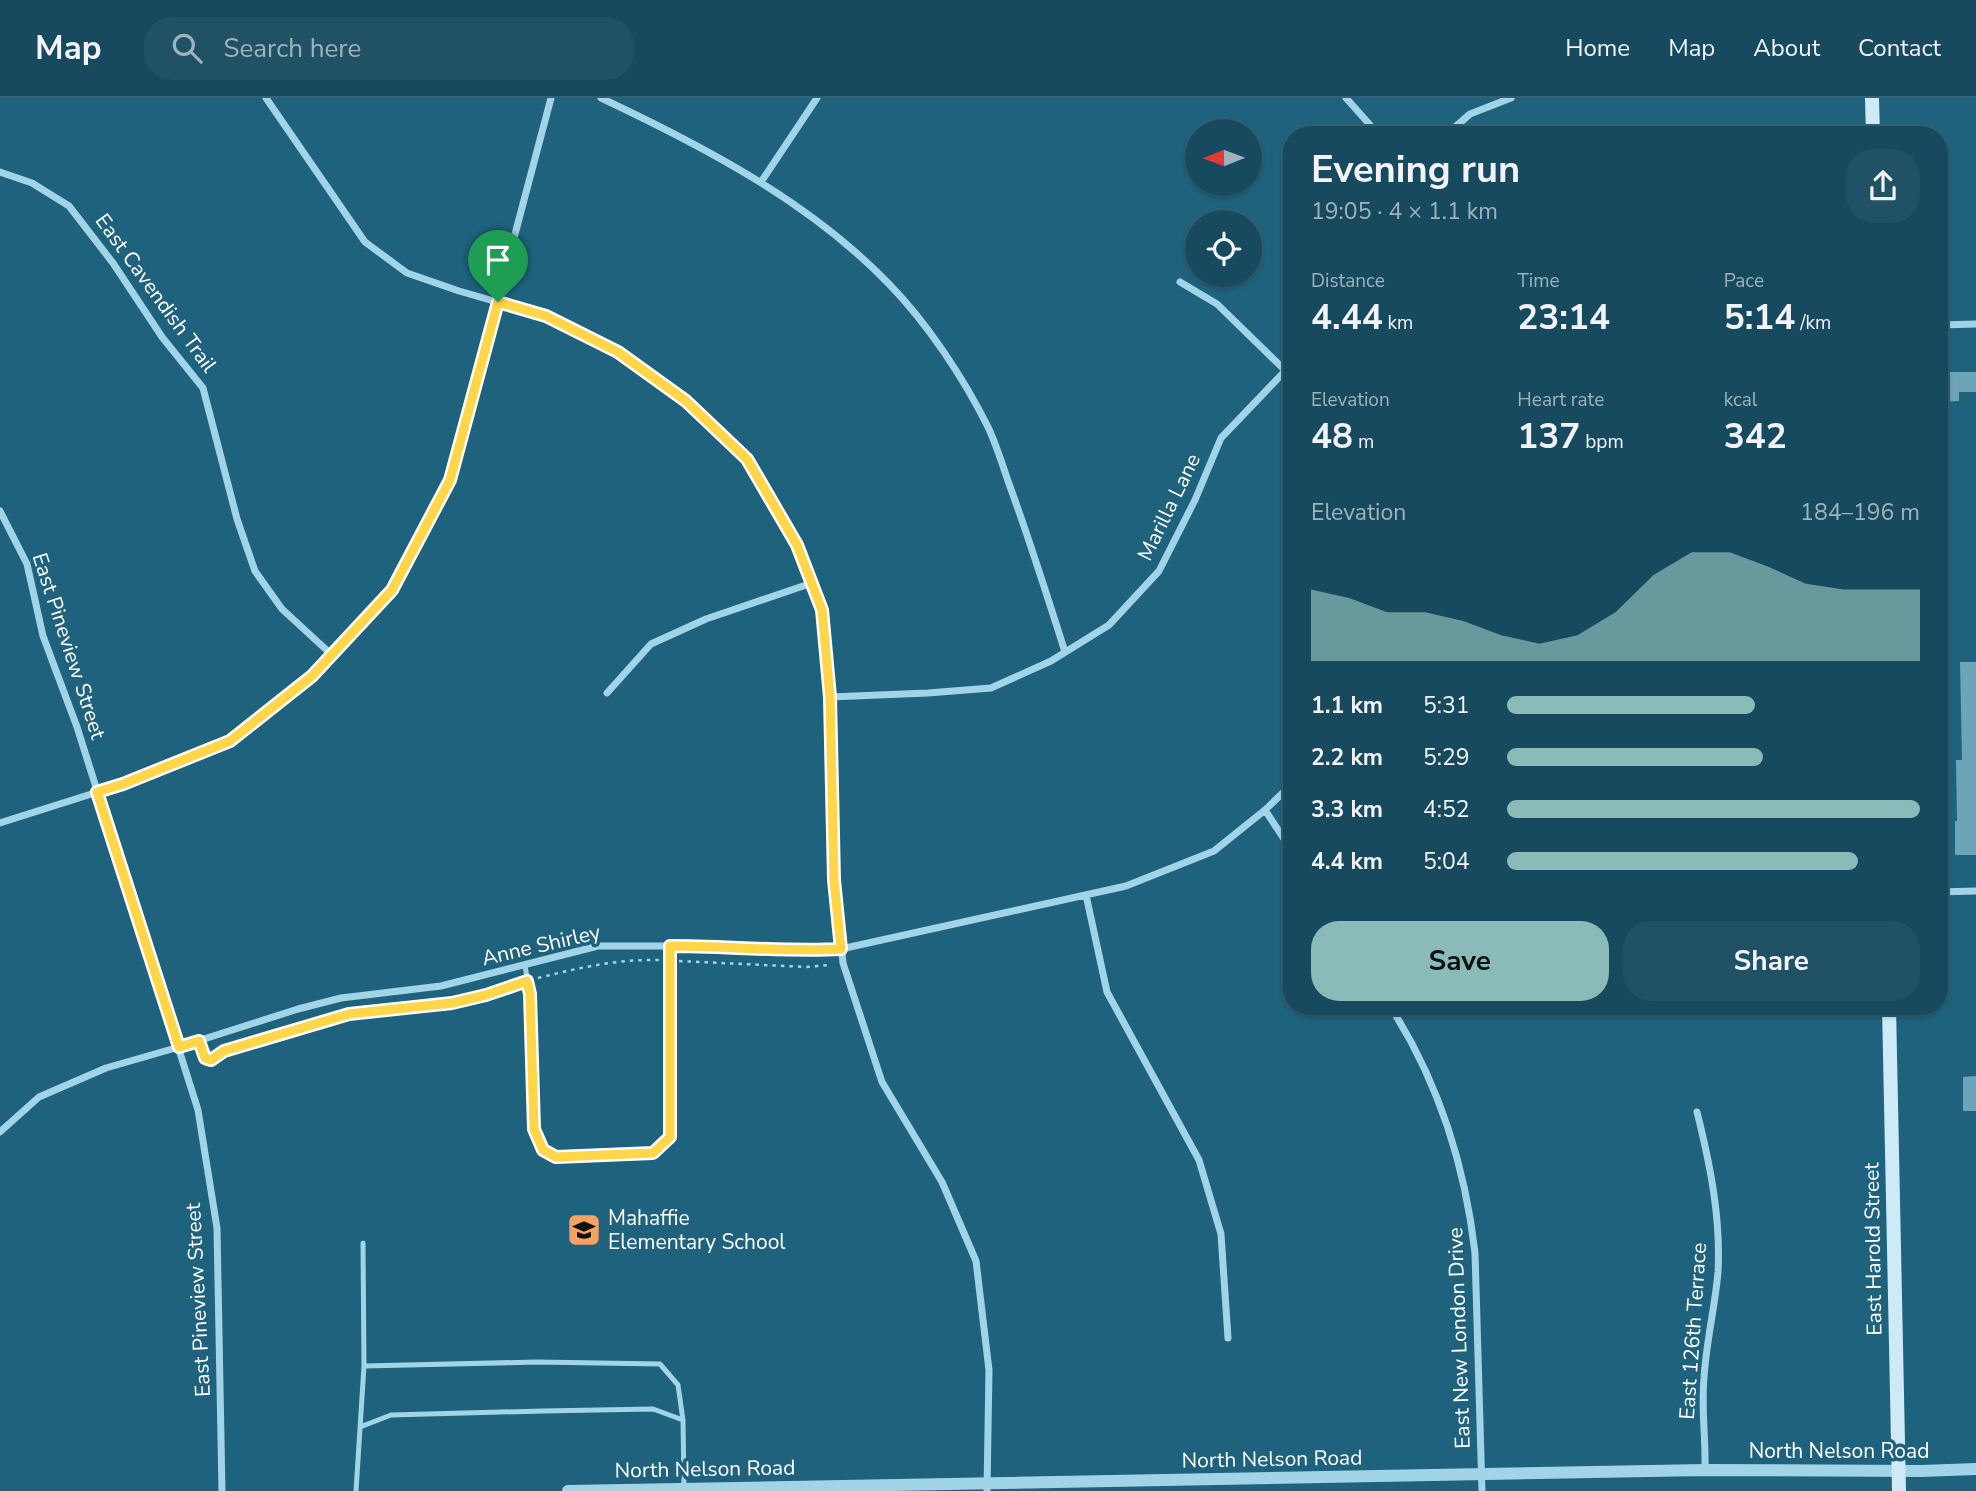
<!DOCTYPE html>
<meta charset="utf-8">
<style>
body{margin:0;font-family:"Nunito Sans",sans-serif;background:#205164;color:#f1f3f6;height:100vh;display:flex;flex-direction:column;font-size:26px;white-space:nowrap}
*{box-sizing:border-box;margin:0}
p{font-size:23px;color:#9eb3bc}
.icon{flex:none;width:38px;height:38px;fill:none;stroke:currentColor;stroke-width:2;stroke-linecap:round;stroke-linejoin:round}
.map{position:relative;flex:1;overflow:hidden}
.side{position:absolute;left:1283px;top:28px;width:665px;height:889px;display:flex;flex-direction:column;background:#174a5e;border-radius:28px;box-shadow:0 2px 5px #0004,0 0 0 2px #366273}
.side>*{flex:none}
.needle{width:46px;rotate:269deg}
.controls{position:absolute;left:1185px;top:21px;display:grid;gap:14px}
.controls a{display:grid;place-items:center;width:77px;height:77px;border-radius:50%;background:#174a5e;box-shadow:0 2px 5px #0004,0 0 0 2px #366273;font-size:35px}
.pin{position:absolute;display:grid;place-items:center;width:60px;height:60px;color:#fff;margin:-72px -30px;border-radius:50% 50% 50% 0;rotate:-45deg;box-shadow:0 0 7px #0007}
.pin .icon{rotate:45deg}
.round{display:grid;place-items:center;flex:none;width:74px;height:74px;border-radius:28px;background:#205164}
.head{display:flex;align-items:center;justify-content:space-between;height:119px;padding:0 28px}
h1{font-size:38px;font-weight:700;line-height:52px}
.metrics{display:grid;grid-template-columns:repeat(3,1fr);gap:10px;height:119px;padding:7px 28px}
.metrics div{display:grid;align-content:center}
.metrics b{font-size:35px;font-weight:700}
.metrics small{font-size:19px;font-weight:400}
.metrics p{font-size:19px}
.chart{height:196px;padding:14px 28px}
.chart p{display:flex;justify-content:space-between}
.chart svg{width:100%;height:126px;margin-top:7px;fill:#8bbbb9;opacity:.7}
.action{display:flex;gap:14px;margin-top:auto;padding:14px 28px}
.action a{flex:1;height:80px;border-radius:28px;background:#8bbbb9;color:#111;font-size:28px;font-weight:700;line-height:80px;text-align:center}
.action a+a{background:#205164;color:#f1f3f6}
ul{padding:0 28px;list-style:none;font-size:23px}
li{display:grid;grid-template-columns:112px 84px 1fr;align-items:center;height:52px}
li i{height:18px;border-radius:9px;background:#8bbbb9}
header{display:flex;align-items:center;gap:42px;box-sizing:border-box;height:98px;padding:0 35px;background:#174a5e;border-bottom:2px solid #366273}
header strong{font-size:33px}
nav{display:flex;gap:38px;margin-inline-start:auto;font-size:24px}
.search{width:490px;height:63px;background:#205164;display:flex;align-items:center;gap:18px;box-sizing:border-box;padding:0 24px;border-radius:28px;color:#9eb3bc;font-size:26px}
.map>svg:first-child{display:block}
.building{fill:#6da4b8}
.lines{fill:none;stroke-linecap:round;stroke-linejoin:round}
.path{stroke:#a2d4e7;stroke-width:2.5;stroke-dasharray:3.5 5;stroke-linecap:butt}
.service{stroke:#a2d4e7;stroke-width:5}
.minor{stroke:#a2d4e7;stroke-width:7}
.tertiary{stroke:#a2d4e7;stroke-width:12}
.secondary{stroke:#cdeaf6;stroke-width:14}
.route-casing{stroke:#fff;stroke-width:14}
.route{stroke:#ffd54a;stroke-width:9}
.labels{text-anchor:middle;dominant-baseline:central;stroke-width:7;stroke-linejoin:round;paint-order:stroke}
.street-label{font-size:21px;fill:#fff;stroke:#1f627d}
.poi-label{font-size:21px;fill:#fff;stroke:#1f627d;text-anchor:start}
</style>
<header>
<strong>Map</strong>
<div class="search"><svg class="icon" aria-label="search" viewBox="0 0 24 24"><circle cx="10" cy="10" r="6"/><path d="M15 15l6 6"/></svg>Search here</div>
<nav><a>Home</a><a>Map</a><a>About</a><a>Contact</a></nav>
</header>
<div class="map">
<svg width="1976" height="1393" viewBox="0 0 1976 1393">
<rect width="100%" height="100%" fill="#1f627d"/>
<!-- building -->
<path class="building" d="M1939,274H1976V294H1959V303L1939,304Z
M1960,564H1976V757H1955V723H1957L1956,662H1962Z
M1976,978V1013H1963V979Z"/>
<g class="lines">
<!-- path -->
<path class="path" d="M679,863L807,869L830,867
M538,880C578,870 617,861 659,862
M202,953L205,960L211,962L224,953L349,916L452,905L518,886"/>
<!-- service -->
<path class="service" d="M525,868L530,896L534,1031L543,1052L556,1059L653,1055L670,1039V848
M364,1268L537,1264L660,1266L678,1287L683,1322L684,1390
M360,1329L391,1317L543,1313L653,1311L683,1322
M356,1393L364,1268L363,1145"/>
<!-- minor -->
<path class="minor" d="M266,0L365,144L407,175L459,193L546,218L618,255L686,303L747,361L797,447L822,512L830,599L834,782L843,865L882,984L942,1084L976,1163L989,1272L987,1393
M601,0C703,48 810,104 889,186C927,225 963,279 988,329C996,346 1002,365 1008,383C1029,440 1047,497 1065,554
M1346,0L1379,37
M1446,37L1470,16L1511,0
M0,74L32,85L69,108L113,165L162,239L203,290L237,421L255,473L282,511L332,557
M761,84L817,0
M1180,184L1217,206L1292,279
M1939,227L1976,226
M0,413L27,466L43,538L77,629L198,1012L217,1130L222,1393
M607,595L651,546L706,521L812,485
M830,599L928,595L991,590L1051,563L1109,527L1159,473L1195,402L1221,340L1285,273
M1265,712L1292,753
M0,725L123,686L230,643L312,578L392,492L450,382L551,0
M1939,794L1976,793
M1086,797L1107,894L1199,1062L1221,1136L1228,1240
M1390,908C1438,983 1465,1067 1475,1155L1482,1393
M1697,1014C1710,1066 1721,1120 1718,1174C1715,1209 1706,1245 1704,1280C1701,1311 1706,1341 1705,1372
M0,1034L39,999L106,970L179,949L298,911L341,900L441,888L598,848H700L795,853L841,851L1126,788L1214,753L1265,712L1292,686"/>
<!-- tertiary -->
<path class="tertiary" d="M568,1393L1705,1372L1921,1373L1976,1371"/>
<!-- secondary -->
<path class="secondary" d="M1872,0L1873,37
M1889,908L1899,1393"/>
</g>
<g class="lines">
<defs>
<path id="route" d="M498,204L546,218L618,254L686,303L747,361L797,447L822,512L830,599L834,782L841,851C783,854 727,848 670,848V1039L653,1055L556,1059L543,1052L534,1031L530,896L527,883L486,897L452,905L349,916L224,953L211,962L205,960L199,943L179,949L97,694L123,686L230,643L312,578L392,492L450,382Z"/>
</defs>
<!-- route casing -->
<use href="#route" class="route-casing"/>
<!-- route -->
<use href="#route" class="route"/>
</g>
<!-- icons -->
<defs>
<symbol id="school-square" viewBox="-11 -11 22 22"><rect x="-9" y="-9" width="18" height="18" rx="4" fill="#f5a262" stroke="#1f627d"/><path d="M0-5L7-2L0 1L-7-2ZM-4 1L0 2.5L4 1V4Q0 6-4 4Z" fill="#111"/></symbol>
</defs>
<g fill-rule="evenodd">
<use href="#school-square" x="565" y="1113" width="38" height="38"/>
</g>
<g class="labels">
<!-- street labels -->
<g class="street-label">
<text transform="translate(156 195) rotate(54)">East Cavendish Trail</text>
<text transform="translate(1169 409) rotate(-64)">Marilla Lane</text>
<text transform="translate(69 548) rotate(72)">East Pineview Street</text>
<text transform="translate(541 847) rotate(-13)">Anne Shirley</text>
<text transform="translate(1873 1151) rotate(-91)">East Harold Street</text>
<text transform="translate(198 1202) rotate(-93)">East Pineview Street</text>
<text transform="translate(1693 1233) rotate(-86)">East 126th Terrace</text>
<text transform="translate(1459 1240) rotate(-92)">East New London Drive</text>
<text x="1839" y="1353">North Nelson Road</text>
<text transform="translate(1272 1361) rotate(-1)">North Nelson Road</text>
<text transform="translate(705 1371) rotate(-1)">North Nelson Road</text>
</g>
<!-- poi labels -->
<g class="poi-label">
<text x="608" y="1120">Mahaffie<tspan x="608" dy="24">Elementary School</tspan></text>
</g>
</g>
</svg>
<div class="controls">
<a><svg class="needle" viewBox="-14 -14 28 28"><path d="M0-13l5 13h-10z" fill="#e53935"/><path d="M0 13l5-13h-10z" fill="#9eb3bc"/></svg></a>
<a><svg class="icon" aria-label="locate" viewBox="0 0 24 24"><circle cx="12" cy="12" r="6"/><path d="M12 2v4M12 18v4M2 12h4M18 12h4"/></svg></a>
</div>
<div class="pin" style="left:498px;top:204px;background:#1e9e55"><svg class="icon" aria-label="arrive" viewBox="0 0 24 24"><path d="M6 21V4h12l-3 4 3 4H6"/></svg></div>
<section class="side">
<div class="head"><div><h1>Evening run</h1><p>19:05 · 4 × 1.1 km</p></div><a class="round"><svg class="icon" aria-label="share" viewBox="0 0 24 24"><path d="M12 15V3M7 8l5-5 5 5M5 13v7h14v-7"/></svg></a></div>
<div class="metrics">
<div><p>Distance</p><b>4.44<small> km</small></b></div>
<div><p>Time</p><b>23:14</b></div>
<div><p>Pace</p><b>5:14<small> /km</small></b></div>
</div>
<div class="metrics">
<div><p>Elevation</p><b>48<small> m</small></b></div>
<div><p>Heart rate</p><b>137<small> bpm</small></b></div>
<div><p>kcal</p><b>342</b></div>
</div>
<div class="chart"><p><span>Elevation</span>184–196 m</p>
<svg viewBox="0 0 160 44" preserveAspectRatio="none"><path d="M0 44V19L10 22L20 27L30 27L40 30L50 35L60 38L70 35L80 27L90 14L100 6L110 6L120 11L130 17L140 19L150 19L160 19V44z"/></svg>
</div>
<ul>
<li><b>1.1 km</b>5:31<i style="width:60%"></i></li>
<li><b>2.2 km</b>5:29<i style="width:62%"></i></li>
<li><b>3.3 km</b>4:52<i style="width:100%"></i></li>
<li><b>4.4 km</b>5:04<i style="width:85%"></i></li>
</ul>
<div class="action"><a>Save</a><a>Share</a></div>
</section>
</div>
